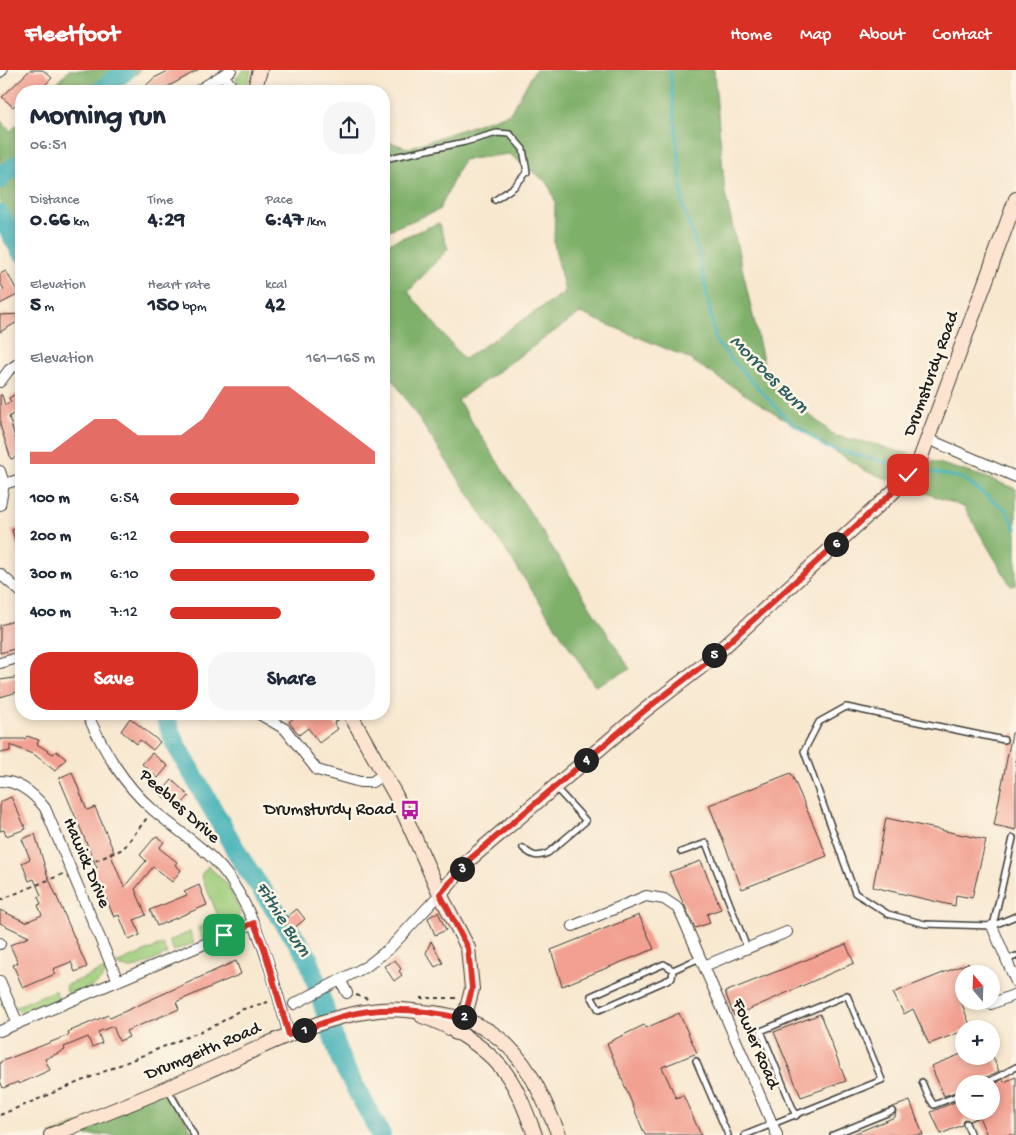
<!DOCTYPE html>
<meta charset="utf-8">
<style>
body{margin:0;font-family:"Gochi Hand",sans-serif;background:#f6f6f7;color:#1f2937;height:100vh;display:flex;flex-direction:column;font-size:19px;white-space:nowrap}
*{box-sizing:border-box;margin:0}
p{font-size:16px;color:#747a83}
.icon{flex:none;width:28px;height:28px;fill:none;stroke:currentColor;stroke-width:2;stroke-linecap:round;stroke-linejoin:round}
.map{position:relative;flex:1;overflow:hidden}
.panel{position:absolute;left:15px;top:15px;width:375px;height:635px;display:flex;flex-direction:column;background:#fff;border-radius:20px;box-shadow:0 2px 8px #0003}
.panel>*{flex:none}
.needle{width:32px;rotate:341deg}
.controls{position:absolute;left:955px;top:895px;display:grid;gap:10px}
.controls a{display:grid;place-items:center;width:45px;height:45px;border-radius:50%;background:#fff;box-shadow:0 2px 8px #0003;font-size:25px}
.pin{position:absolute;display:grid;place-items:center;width:42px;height:42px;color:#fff;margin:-21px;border-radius:10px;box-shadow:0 2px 8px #0006}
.km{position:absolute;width:25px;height:25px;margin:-12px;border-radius:50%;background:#222;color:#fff;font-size:14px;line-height:25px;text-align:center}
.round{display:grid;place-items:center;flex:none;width:52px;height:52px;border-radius:20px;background:#f6f6f7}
.head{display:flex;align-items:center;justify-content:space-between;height:85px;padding:0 15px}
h1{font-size:28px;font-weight:800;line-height:38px}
.figures{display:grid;grid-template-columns:repeat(3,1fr);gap:8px;height:85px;padding:5px 15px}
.figures div{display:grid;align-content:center}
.figures b{font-size:21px;font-weight:800}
.figures small{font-size:14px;font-weight:400}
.figures p{font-size:14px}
.chart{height:140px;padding:10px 15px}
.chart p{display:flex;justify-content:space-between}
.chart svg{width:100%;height:90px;margin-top:5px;fill:#d93025;opacity:.7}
.button{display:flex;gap:10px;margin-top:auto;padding:10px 15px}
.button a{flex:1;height:58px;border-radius:20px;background:#d93025;color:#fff;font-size:20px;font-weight:800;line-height:58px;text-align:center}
.button a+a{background:#f6f6f7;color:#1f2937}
ul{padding:0 15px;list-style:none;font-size:16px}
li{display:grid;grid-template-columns:80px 60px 1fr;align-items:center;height:38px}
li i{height:12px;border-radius:6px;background:#d93025}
header{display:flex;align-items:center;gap:30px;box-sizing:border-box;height:70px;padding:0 25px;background:#d93025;color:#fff}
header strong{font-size:24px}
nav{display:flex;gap:28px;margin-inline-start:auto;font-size:18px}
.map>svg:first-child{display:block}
.green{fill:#9fcd7b;stroke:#5e744c}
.forest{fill:#7fb06b;stroke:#4e6644}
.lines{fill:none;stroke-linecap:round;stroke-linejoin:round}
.stream{stroke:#3dafb5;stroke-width:3}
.river{stroke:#3dafb5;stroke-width:20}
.building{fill:#f2a091}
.lane-casing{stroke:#3d3b37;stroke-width:8}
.street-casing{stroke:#3d3b37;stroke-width:12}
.secondary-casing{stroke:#3d3b37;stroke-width:16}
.path{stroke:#3d3b37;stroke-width:2;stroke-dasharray:4 4;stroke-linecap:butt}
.lane{stroke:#fff;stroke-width:5}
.street{stroke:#fff;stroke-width:10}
.secondary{stroke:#fde4d1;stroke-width:14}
.route-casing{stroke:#fff;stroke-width:10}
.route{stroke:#d93025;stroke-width:6}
.labels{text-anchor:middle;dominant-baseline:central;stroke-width:5;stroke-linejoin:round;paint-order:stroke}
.street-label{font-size:18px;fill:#1c1c1c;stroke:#fcf5e5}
.poi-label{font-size:18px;fill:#1c1c1c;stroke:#fcf5e5;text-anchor:end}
.water-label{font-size:19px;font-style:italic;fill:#2b5e61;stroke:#fcf5e5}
</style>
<header>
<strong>Fleetfoot</strong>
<nav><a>Home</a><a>Map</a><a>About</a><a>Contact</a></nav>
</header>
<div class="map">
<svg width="1016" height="1065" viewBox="0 0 1016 1065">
<rect width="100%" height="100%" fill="#fcf5e5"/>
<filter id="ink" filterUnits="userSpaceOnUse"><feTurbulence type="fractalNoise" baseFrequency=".02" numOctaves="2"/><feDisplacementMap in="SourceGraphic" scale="10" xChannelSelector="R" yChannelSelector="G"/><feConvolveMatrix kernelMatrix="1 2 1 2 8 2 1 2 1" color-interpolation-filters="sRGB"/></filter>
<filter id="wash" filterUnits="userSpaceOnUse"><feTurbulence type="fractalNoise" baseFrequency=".0096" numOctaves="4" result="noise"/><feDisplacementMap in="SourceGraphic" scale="20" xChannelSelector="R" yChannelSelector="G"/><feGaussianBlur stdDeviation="1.12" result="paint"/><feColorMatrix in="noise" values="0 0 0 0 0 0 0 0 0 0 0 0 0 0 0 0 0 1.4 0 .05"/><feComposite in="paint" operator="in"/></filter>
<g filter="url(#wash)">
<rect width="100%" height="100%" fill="#f8e8d0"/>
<!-- green -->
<path class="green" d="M243,0H251L246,21L242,20L236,9Z
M208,796L227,814L240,841C238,852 234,856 224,860L201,805Z
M217,850L222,861L203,869L198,858Z
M190,862L194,873L174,881L169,871Z
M163,874L167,884C151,891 132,905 116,894Z
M107,898C103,916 85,919 69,926L65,916Z
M55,920L59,930L30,943L21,942L15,937Z"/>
<!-- forest -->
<path class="forest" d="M69,0H141L116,21H49Z
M535,0H714L725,123L768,312L836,366L878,375L985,407L1016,419V515L1011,516L964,437L868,402L686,287L580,243L458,330L630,599L595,616L384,296V175L439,153L448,179L408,222L464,289L565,222L554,174L555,131L548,113L509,84L463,90L439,140L384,162V70L408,78L510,43Z
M0,50L11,61L21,50V194L0,157Z
M167,1018L194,1065H51Z"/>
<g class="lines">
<!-- stream -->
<path class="stream" d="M670,0L683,135L699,184L716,272L784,346L826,377L908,398
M919,400L962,408L1006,440L1016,459"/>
<!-- river -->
<path class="river" d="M101,21L126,0
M0,109L2,105L21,93
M0,144L21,182
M164,644L175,673L242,791L308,887L341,991L381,1065"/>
</g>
<g id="blocks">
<!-- building -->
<path class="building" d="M30,0H43L52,8L39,21H21V29L13,37L2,27Z
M170,0H198L160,21H140L154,8Z
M6,201L19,224L0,234V222L4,220L0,212V204Z
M21,244V250L0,262V245Z
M21,321V338L9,347L17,374L21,372V386L11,389L0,355V325H2L5,335L11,332L9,328Z
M21,457V483H19L12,460Z
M14,551L21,577L0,583V555Z
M21,607V621L0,627V610Z
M299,644H341L342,647L334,653L338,659L319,673L308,658L299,665L289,652Z
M130,648L160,672L153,680L140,670L137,674L121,661Z
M1012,663H1016V760L994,755Z
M27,666L39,670L37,674L53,684L56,681L66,689L55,701L35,685L10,675V681L0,683V669H25Z
M152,683L168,696L158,708L142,694Z
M72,702L87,740L95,737L114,782L110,783L124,817L146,791L140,785L156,766L164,772L159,778L177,792L175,795L181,800L172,812L153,797L135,819L146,845L134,850L140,865L129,870L119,845L114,847L106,829L93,799L97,798L59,708Z
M791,703L827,786L742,819L709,735Z
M172,710L189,726L181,735L174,729L171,733L160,724Z
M11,727L26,759L6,766L4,760L0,761V732Z
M886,748L986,770L972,828L956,825L955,836L873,817Z
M35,764L47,804L87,897L75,902L71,892L53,899L55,904L23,918L13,895L18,893L10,875L29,867L0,853V840L26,852L42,845L38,835L41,834L38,827L41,825L34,809L29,811L22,793L30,789L22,769Z
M701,791L721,839L707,844L710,853L695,858L669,802Z
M199,815L207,835L157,856L150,840L187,825L184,822Z
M297,839L305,849L292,860L284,849Z
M438,842L446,860L435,865L428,848Z
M639,845L654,879L562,916L551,880Z
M431,871L443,893L435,897L426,883Z
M846,874L854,893L734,946L725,922Z
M395,890L401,899L399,901L402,905L394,911L384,896Z
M236,891L241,904L176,932L179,939L126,961L129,967L119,971L113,956L98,962L102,973L92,977L88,967L64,977L65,980L45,989L50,1000L19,1014L18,1012L3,1018L0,1011V992L69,965L68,962L108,945L110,948Z
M968,893L973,904H964V920L958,923L971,958L929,974L913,939L904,944L893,923Z
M679,943L697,983L662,997L676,1028L683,1025L701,1065H645L607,973L644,955L646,958Z
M820,944L846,1011L801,1027L774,962Z
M964,983V986H991V983L999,1001L973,1014H964V1019L944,1026L931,996Z
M1016,1007V1065H987L979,1047L970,1051L964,1049L962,1055L941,1064L931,1042L964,1028V1041H991V1016L1003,1009L1004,1012Z
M910,1031L923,1065H851L895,1047L896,1041L893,1037Z"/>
</g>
</g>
<g filter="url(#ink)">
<use href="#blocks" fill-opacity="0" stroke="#3d3b37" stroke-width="1"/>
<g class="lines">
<defs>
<path id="lane" d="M384,89L465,72L497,63L510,64L523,79L527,102L514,117L495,130
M1004,670L846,637L819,652L804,681L855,823L888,844L925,854L992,856L1016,846
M523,778C532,786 536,788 548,783L586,751L555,717
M681,782L706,773L747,878
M993,856L1013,768
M1007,890L1016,886
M673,900L664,894L591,926L599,940L672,908L673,900L700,888
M696,991L728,1065
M922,1012L928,1026L934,1035L964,1023
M985,1014L1016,997
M167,1018L194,1065
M966,1053L971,1065
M745,1065L882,1010L847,925L761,961L796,1046
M833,1065L892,1041"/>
<path id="street" d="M0,2L2,0
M224,6L235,21
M197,21L231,0
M0,312L9,300L16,295L21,297
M928,369L1016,407
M0,401L4,414L0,435
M4,414L21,409
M0,504L21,522
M0,593L21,587
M87,644C104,680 122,713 153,740C180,763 213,782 232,812C262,858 274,913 289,965
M259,644L285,659L317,700L360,712H372L384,704
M0,711C20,711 34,724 45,738L118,911
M573,856L646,826L664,829L679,839L777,1065
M992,856L1016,912
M0,874V873
M704,896L787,862
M0,911L18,954
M341,911L347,923
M294,934L367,896L390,878L440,824
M991,934L1016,924
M0,961L254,853"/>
<path id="secondary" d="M254,21L260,0
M350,644L396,726L440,824L468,878L472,919L464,949L456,963
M440,824L470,789L644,641L706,593L893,422L919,392L1016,129
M422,946C449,955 481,974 500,996C517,1015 526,1042 535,1065
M51,1065C103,1045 154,1024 205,1002C257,980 314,948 371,941C388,938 406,940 424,942C448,944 474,950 495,965C528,989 543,1028 559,1065"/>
</defs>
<!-- lane casing -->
<use href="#lane" class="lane-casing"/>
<!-- street casing -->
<use href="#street" class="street-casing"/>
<!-- secondary casing -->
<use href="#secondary" class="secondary-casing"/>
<!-- path -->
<path class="path" d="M81,797L123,779L147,748
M0,830L63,804
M356,925L368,929
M420,928H458
M0,1045L218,954L240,940L268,932"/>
<!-- lane -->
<use href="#lane" class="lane"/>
<!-- street -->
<use href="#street" class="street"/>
<!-- secondary -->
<use href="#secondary" class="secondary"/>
</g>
</g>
<g class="lines" filter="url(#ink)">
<defs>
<path id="route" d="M224,865L254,853L264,878L289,965C309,959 328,950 348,945C386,935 426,940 464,949L472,919L468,878L440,824L470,789L644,641L706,593L893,422L908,405"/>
</defs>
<!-- route casing -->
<use href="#route" class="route-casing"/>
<!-- route -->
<use href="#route" class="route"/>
</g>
<!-- icons -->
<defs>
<symbol id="bus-bare" viewBox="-9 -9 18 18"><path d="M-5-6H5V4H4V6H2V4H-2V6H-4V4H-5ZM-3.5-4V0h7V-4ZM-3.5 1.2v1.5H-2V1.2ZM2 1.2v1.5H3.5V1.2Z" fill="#b5179e" stroke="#fcf5e5" stroke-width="2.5" paint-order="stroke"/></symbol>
</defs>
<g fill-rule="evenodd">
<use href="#bus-bare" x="396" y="726" width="28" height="28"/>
</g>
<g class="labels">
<!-- street labels -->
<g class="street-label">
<text transform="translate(932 304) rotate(-70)">Drumsturdy Road</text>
<text transform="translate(179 737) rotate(42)">Peebles Drive</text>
<text transform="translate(86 793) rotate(67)">Hawick Drive</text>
<text transform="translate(755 974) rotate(67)">Fowler Road</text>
<text transform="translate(203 982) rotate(-23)">Drumgeith Road</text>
</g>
<!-- poi labels -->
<g class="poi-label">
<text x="395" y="740">Drumsturdy Road</text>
</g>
<!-- water labels -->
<g class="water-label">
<text transform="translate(768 305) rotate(45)">Morroes Burn</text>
<text transform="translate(282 850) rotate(57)">Fithie Burn</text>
</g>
</g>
</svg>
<div class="controls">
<a><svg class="needle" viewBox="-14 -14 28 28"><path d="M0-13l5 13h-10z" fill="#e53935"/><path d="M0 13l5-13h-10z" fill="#747a83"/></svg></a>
<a>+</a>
<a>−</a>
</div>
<div class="pin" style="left:224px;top:865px;background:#1e9e55"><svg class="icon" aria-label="arrive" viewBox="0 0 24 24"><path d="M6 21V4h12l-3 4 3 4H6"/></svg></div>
<div class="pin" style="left:908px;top:405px;background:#d93025"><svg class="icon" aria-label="check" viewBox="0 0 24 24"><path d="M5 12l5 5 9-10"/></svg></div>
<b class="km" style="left:304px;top:960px">1</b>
<b class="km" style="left:464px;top:947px">2</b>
<b class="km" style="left:462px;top:799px">3</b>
<b class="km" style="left:586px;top:690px">4</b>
<b class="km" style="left:714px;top:585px">5</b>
<b class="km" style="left:836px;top:474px">6</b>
<section class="panel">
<div class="head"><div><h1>Morning run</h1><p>06:51</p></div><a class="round"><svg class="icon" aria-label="share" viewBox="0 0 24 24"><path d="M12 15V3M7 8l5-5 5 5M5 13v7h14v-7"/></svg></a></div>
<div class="figures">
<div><p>Distance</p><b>0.66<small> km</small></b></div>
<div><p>Time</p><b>4:29</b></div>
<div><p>Pace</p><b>6:47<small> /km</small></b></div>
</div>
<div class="figures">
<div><p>Elevation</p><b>5<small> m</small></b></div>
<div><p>Heart rate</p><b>150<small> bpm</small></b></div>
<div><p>kcal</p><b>42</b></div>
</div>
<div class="chart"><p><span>Elevation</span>161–165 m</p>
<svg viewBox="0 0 160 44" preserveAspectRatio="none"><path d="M0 44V38L10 38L20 30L30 22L40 22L50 30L60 30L70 30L80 22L90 6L100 6L110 6L120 6L130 14L140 22L150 30L160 38V44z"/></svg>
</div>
<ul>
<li><b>100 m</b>6:54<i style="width:63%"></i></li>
<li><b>200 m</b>6:12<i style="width:97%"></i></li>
<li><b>300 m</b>6:10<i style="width:100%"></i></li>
<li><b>400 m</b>7:12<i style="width:54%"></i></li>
</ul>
<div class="button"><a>Save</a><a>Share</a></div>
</section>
</div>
